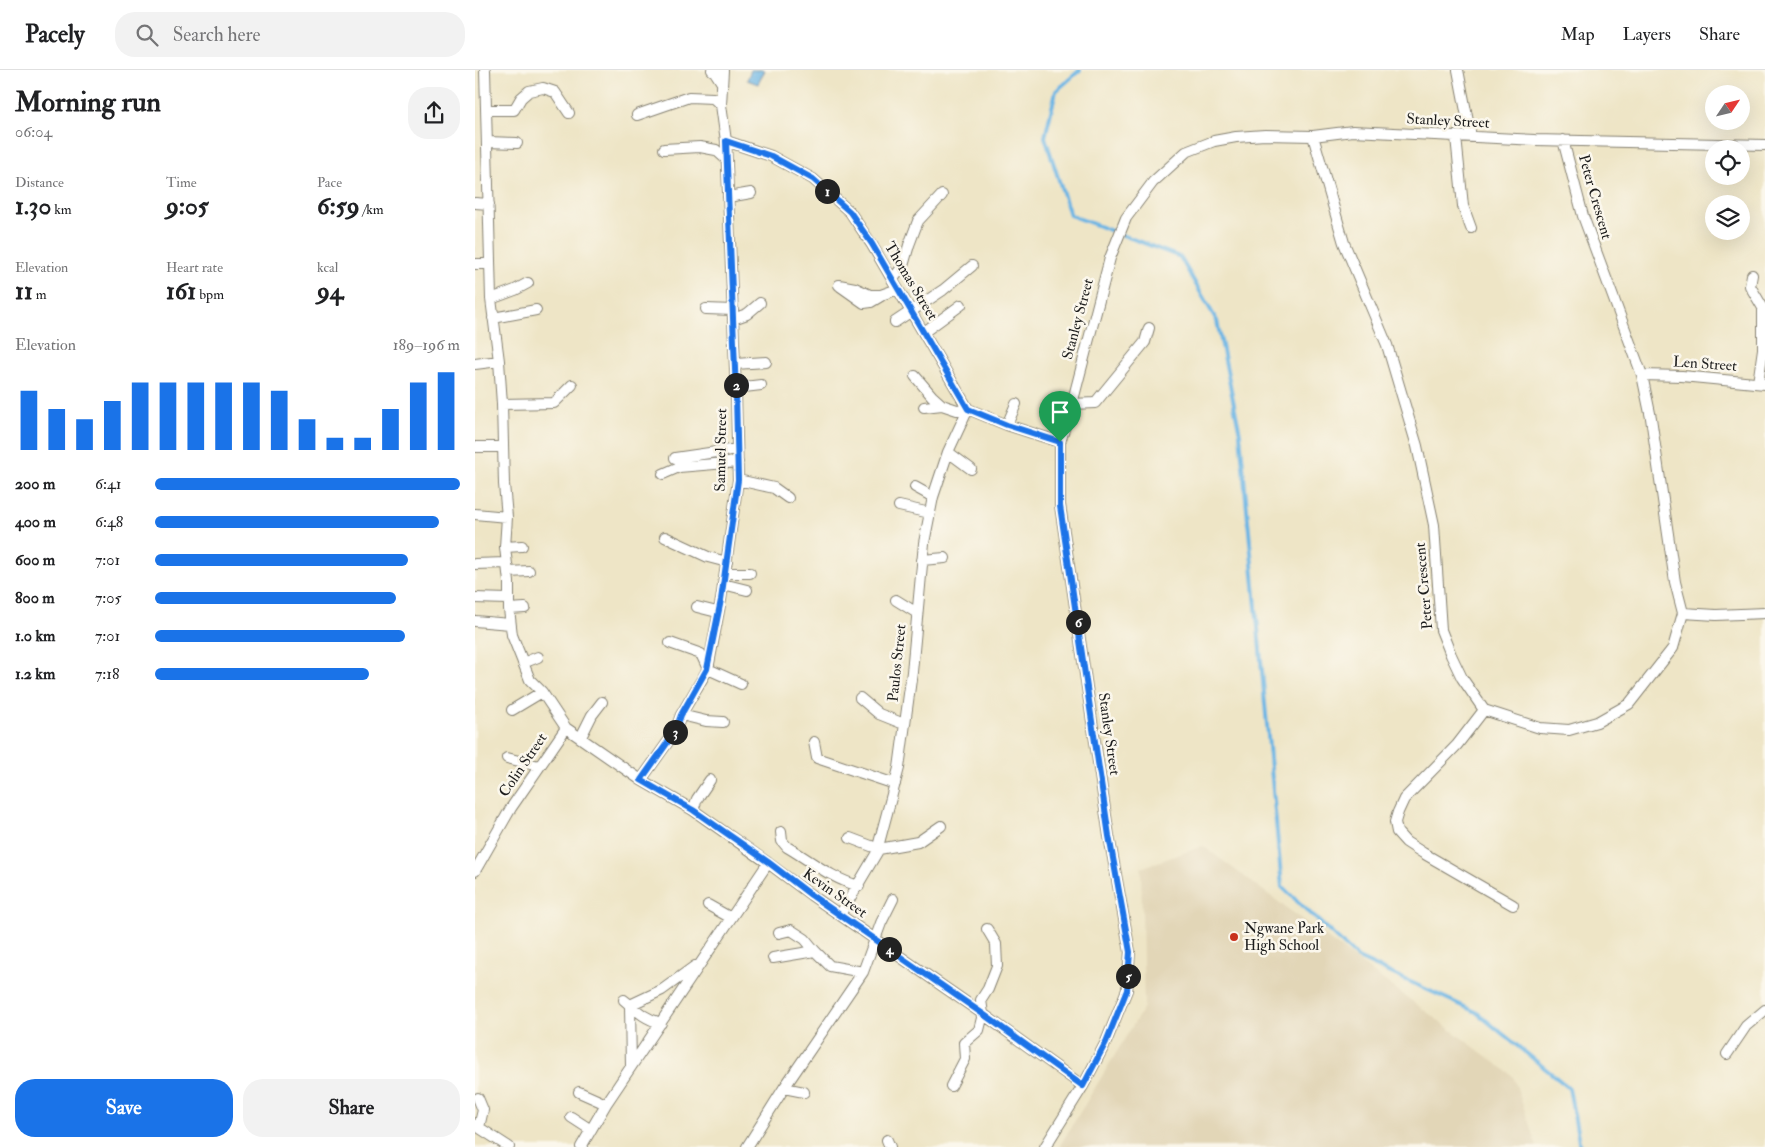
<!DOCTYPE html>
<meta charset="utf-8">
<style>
body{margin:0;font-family:"IM FELL Double Pica",serif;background:#f2f2f2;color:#202124;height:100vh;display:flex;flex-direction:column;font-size:19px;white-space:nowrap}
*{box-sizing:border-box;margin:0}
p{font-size:16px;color:#757577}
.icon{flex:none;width:28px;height:28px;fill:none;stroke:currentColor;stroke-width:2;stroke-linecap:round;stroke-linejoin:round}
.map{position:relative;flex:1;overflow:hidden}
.sheet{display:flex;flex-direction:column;background:#fff;width:475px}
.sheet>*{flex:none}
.needle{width:32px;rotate:55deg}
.buttons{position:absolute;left:1230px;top:15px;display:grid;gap:10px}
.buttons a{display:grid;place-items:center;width:45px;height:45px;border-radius:50%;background:#fff;box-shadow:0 5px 20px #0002;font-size:25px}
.pin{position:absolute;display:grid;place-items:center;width:42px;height:42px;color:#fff;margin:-51px -21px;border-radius:50% 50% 50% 0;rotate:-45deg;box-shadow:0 0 5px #0007}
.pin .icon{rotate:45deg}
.km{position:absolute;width:25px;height:25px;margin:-12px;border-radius:50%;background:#222;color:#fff;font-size:14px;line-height:25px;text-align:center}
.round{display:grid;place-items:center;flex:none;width:52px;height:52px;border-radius:20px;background:#f2f2f2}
.headline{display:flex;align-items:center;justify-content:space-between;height:85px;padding:0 15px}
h1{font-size:28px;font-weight:700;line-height:38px}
.stats{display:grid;grid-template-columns:repeat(3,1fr);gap:8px;height:85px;padding:5px 15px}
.stats div{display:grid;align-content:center}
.stats b{font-size:25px;font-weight:700}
.stats small{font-size:14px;font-weight:400}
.stats p{font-size:14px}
.chart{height:140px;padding:10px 15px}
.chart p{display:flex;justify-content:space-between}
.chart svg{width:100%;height:90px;margin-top:5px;stroke:#1a73e8;stroke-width:6}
.primary-button{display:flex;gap:10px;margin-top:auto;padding:10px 15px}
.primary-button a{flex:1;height:58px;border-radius:20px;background:#1a73e8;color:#fff;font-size:20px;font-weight:700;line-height:58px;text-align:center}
.primary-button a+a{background:#f2f2f2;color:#202124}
ul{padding:0 15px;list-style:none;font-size:16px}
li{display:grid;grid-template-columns:80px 60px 1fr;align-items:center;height:38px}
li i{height:12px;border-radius:6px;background:#1a73e8}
header{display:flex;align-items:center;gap:30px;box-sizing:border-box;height:70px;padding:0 25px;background:#fff;border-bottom:1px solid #e0e0e0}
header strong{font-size:24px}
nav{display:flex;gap:28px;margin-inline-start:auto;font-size:18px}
.search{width:350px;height:45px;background:#f2f2f2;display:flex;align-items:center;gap:12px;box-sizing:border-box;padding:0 18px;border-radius:20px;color:#757577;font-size:19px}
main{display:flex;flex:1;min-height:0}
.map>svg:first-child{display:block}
.built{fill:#e2d6b7}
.water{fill:#6cb5e4;stroke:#446880}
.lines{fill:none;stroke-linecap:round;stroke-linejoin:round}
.stream{stroke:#6cb5e4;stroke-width:4}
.street-casing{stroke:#858071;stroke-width:12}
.street{stroke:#fff;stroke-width:10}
.route-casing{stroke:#fff;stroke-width:10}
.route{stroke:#1a73e8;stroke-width:6}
.poi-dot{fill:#c8321e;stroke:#fbf7ec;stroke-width:2}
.labels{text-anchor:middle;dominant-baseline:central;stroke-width:5;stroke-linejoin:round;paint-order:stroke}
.street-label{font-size:15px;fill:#1c1c1c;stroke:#fbf7ec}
.poi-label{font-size:15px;fill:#1c1c1c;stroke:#fbf7ec;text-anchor:start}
</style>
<header>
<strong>Pacely</strong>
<div class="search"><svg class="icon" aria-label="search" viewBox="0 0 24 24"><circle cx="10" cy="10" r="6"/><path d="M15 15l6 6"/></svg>Search here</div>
<nav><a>Map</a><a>Layers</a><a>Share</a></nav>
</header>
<main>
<section class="sheet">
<div class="headline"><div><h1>Morning run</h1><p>06:04</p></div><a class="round"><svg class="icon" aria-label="share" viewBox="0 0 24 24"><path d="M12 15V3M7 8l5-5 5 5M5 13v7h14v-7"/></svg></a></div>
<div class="stats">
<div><p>Distance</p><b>1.30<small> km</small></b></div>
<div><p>Time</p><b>9:05</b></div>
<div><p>Pace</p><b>6:59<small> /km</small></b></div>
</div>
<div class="stats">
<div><p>Elevation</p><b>11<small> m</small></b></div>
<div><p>Heart rate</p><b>161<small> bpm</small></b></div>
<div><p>kcal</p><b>94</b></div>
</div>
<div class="chart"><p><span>Elevation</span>189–196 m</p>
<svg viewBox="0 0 160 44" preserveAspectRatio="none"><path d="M5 44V15M15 44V24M25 44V29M35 44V20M45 44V11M55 44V11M65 44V11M75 44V11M85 44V11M95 44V15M105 44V29M115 44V38M125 44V38M135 44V24M145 44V11M155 44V6"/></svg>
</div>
<ul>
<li><b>200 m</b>6:41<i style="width:100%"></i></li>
<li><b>400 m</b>6:48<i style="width:93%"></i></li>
<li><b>600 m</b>7:01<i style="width:83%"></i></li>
<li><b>800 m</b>7:05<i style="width:79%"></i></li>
<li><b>1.0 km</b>7:01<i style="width:82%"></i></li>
<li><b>1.2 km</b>7:18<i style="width:70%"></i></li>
</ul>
<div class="primary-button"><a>Save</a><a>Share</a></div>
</section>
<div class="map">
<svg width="1290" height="1077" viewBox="0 0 1290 1077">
<rect width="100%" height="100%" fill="#fbf7ec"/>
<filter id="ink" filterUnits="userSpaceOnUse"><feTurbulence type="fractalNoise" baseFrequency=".02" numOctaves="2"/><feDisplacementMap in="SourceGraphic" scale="10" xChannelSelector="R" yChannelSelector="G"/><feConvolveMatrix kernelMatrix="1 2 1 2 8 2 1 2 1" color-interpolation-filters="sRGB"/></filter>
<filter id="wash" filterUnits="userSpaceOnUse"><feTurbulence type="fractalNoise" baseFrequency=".0096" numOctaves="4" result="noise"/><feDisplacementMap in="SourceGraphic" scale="20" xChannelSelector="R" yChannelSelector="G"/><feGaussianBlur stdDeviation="1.12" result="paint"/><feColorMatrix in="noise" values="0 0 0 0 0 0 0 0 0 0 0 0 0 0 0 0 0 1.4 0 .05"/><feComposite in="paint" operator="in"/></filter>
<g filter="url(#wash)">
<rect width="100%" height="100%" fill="#eee5c6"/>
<!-- built -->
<path class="built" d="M728,776L1038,1006L1062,1077H584L669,937L666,798Z"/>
<!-- water -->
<path class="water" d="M276,0H290L283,14L272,10Z"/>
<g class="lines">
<!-- stream -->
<path class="stream" d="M605,0L581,21L570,67L595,145L705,187L742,251L765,364L807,817L883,888L1001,942L1094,1018L1105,1077"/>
</g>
</g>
<g filter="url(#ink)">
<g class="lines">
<defs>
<path id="street" d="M10,0L16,229L24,291L27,334L29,414L32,447L30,477L34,512V539L37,565L55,610L67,622L91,658L166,710L218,740L293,793L336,825L508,944L608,1016
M237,0L240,2L247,13
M983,0L996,67
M11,40H39L46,28L54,21L68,18L80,22L94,43
M162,45L214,27L238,28L246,35
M838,66L869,173L912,275L942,376L959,455L966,560L976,585L987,608L1009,640L1065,658L1094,660L1122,652L1154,634L1198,578L1208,543L1200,512L1176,348L1167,305L1108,146L1088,70
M981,67L988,136L996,158
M251,71L296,86L338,109L375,142L397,175L493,339L532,355L585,372
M12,72L42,73
M189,79L225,77L241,80L252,90
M253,127L276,123
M0,133L14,134
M0,194H15
M1277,205L1275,216L1288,238V279L1283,313
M418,209L428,196L434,175L443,151L467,125
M364,215L380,218L395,225H406L423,219
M365,216L389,233L396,232L406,226
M16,229L40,220L53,213
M231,239L258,240
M18,248L61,240
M258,249L272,244L285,233
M420,252L468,220L497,196
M449,262L486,235
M0,294L24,291
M260,294L291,292
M1167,305L1207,306L1290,314
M440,306L457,326L467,335
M261,318L286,315
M27,334L79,333L97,315
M597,334L620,333L670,272L674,258
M449,337L467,335L482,340L493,339
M532,355L541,334
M0,377H27
M473,382L496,399
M200,388L262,379
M188,404L204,397L263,392
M263,410L299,418L313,428
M440,417L458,427
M424,436L455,443
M0,444L32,447
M190,467L233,487L252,492
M30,477L47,476
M447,490L470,488
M0,494L31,493
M33,502L54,501
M250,503H275
M248,514L272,520
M0,528L33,529
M421,530L442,543
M222,537L242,542
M34,539L50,538
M1208,543L1241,545L1290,543
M0,551L35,554
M195,573L226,584L233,599L266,614
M48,593L63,587
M385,628L404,644L429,654
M37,640L67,622
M1009,640L982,675L929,729L923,742L920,752L922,762L931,772L948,783L1038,835
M206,645L231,651L248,652
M106,667L117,645L127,632
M339,672L342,688L420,714
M32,688L64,696
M166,710L200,662L206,645L233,599L246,530L263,410L261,324L251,71L246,35L248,0
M218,740L222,729L235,710
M306,762L307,771L312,777C336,791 357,809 384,816
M375,768L404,779L443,772L466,756
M0,801L36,738L91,658
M233,835L256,848
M365,845L404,779V773L424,698L437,602L449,473L458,427L473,382L493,339
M304,863L316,860L330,869L340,881
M298,888L340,881L355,896L388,902
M149,930C161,940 170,949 186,953
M1252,984L1271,956L1290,940
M156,997L155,935L187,920L220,896
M476,1016L490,989L489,973L504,960L508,944L506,930L513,919L522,896L521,874L512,859
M309,1018L329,1022
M104,1022L131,1034
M3,1028L8,1040L4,1057
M96,1047L116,1060
M0,1055L34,1077
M412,1070L415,1077
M106,1077L131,1034L293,793
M272,1077L309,1018L388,902L406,853L418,829
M570,1077L608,1016L631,972L652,920L655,882L634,766L585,435V372L597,334L635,188L651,148L678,112L711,82L739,71L761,67L790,65L838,66L878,61L1060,70L1290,75"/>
</defs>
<!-- street casing -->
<use href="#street" class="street-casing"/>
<!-- street -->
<use href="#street" class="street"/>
</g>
</g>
<g class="lines" filter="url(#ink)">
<defs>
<path id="route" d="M251,71L296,86L338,109L375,142L397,174L493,339L532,355L585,372V436L634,766L655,882L652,920L631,972L608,1016L508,944L336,825L293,792L218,740L166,710L200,662L206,645L232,599L246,530L263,410L261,324Z"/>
</defs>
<!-- route casing -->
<use href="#route" class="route-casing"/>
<!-- route -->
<use href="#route" class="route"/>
</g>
<!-- markers -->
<circle class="poi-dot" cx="759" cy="867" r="5"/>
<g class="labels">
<!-- street labels -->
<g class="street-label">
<text transform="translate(973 51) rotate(3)">Stanley Street</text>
<text transform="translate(1120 127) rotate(74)">Peter Crescent</text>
<text transform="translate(436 211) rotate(59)">Thomas Street</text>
<text transform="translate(603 249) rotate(-75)">Stanley Street</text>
<text transform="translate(1230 294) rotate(4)">Len Street</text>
<text transform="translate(246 380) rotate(-89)">Samuel Street</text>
<text transform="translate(949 516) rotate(-95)">Peter Crescent</text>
<text transform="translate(422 593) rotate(-84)">Paulos Street</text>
<text transform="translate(634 664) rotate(82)">Stanley Street</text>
<text transform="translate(48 695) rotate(-56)">Colin Street</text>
<text transform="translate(360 823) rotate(35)">Kevin Street</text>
</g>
<!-- poi labels -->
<g class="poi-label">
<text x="769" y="858">Ngwane Park<tspan x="769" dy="17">High School</tspan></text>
</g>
</g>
</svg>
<div class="buttons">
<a><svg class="needle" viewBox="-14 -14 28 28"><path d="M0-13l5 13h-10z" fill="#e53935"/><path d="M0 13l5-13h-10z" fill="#757577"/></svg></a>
<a><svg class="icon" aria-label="locate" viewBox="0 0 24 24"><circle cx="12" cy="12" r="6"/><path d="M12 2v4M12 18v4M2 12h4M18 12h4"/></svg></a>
<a><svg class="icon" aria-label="layers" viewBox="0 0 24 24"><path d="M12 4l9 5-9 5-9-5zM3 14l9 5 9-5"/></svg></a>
</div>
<div class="pin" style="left:585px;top:372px;background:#1e9e55"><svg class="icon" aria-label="arrive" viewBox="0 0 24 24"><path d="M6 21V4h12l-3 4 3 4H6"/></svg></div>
<b class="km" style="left:352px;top:121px">1</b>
<b class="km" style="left:261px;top:315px">2</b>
<b class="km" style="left:200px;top:662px">3</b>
<b class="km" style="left:414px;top:879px">4</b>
<b class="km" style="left:653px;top:906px">5</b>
<b class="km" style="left:603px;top:552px">6</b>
</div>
</main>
